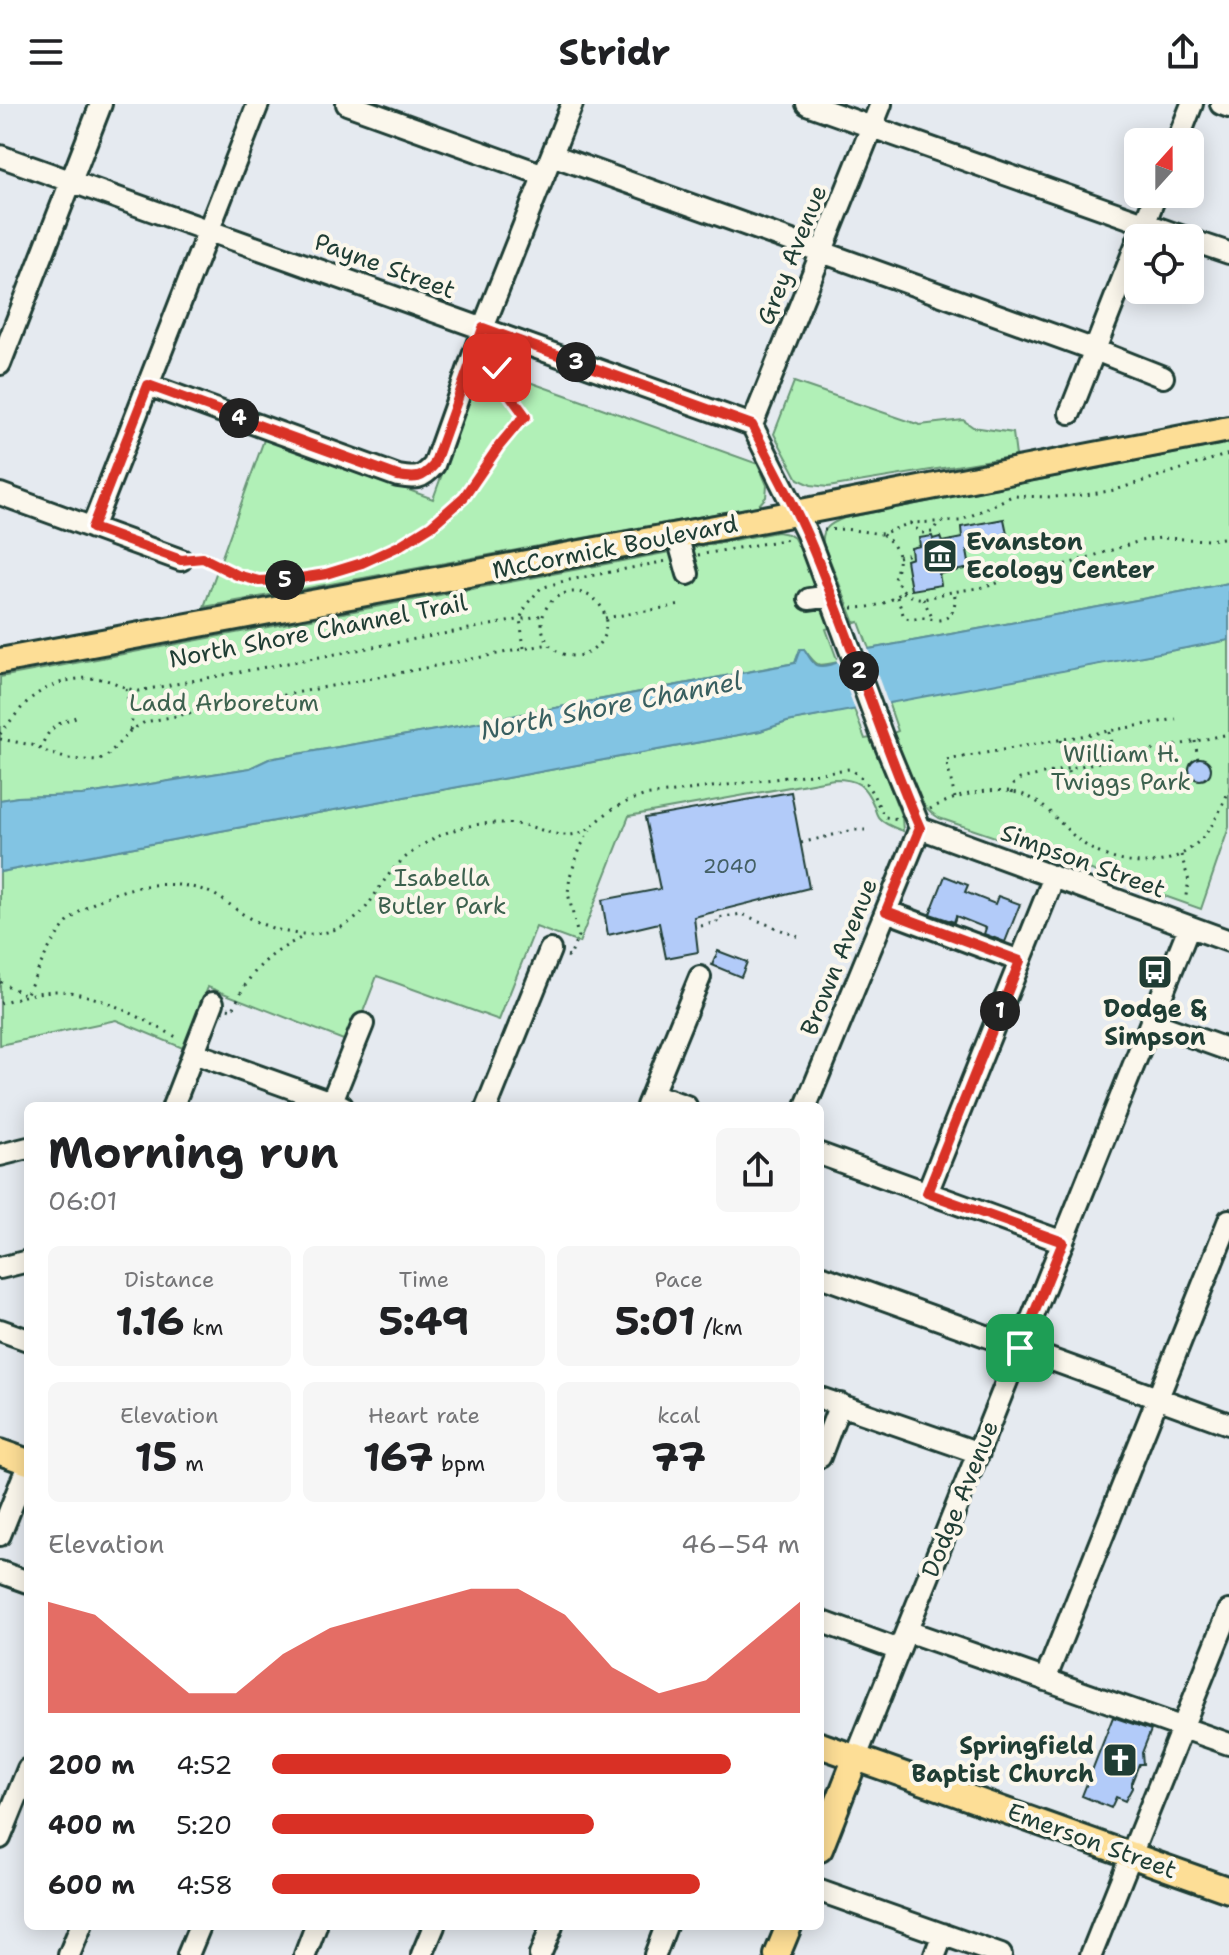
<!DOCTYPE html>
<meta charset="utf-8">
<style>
body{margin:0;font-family:"Shantell Sans",sans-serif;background:#f6f6f6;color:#202124;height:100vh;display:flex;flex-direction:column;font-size:30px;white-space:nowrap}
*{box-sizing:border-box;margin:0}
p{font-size:26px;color:#757577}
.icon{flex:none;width:44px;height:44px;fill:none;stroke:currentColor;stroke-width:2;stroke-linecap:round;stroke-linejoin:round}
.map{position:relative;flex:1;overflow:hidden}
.drawer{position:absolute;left:24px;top:998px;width:800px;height:828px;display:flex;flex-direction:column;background:#fff;border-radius:12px;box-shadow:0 4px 20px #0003}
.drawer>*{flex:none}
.needle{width:52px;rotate:21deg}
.buttons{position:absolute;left:1124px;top:24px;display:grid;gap:16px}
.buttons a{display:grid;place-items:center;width:80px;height:80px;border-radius:12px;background:#fff;box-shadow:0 4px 20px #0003;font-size:40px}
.pin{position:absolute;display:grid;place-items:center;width:68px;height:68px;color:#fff;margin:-34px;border-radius:16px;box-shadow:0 4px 12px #0006}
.km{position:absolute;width:40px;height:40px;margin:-20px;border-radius:50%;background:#222;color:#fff;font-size:22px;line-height:40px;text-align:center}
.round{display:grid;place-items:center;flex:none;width:84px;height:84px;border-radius:12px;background:#f6f6f6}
.summary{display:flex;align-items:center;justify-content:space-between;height:136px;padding:0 24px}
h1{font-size:44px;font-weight:700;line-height:60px}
.stats{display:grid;grid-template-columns:repeat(3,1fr);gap:12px;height:136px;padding:8px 24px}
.stats div{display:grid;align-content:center;border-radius:12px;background:#f6f6f6;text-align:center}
.stats b{font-size:40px;font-weight:700}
.stats small{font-size:22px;font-weight:400}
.stats p{font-size:22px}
.chart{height:224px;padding:16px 24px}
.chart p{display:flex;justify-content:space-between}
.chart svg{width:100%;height:144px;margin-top:8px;fill:#d93025;opacity:.7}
ul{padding:0 24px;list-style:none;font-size:26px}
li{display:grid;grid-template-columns:128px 96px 1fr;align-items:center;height:60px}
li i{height:20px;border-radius:10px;background:#d93025}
header{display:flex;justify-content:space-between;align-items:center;height:104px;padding:0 24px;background:#fff;font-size:36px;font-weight:700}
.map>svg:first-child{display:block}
.green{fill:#b1f0b7;stroke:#689676;stroke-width:2}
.water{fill:#82c4e3;stroke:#5a8e9d;stroke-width:2}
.pier{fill:#e5eaf0}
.building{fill:#b2cbf9;stroke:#1f3d34;stroke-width:2}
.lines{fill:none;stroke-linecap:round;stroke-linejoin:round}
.minor-casing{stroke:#1f3d34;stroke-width:26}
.major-casing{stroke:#1f3d34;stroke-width:30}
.path{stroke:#1f3d34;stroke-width:3;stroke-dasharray:2 6;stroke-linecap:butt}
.minor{stroke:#fbf7ec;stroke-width:20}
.major{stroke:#fdde96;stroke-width:24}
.route-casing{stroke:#fff;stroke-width:16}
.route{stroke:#d93025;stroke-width:10}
.labels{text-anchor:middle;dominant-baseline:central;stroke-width:8;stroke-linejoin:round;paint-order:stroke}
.number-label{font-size:20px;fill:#446065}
.street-label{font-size:24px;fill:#1f3d34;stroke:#fbf7ec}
.poi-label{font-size:24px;font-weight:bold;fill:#1f3d34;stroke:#fbf7ec;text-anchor:start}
.park-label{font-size:24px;fill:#3c614e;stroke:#fbf7ec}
.water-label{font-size:26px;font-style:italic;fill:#385f60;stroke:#fbf7ec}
</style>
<header><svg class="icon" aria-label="menu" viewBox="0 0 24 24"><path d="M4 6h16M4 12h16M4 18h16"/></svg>Stridr<svg class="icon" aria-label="share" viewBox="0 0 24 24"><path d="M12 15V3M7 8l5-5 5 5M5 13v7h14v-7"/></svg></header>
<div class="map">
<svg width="1229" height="1851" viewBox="0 0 1229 1851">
<rect width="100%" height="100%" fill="#e5eaf0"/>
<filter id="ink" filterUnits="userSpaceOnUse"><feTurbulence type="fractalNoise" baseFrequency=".0125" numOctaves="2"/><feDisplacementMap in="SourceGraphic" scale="16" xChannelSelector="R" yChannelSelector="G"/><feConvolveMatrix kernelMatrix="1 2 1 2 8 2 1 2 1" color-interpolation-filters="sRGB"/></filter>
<g filter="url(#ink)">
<!-- green -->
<path class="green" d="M482,261L758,360L767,381L766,393L758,402L204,503L265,333L433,395Z
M794,278L920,321L963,316L973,323L1013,329L1016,352L828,383L811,381L798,375L774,330Z
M1229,339V479L869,545L859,518L855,519L823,439C821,424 832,419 844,414Z
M777,428L788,430L794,434L810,465L832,523L826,525L838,558C816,563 817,563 804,545L800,546L795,559L470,620L269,655L250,664L82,691L18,693L0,696V573Z
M1229,536V723L1201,805L1066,757L939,714C911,698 904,658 893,629L898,627L888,598Z
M854,605L865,635L871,634L902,714L903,727C895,724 885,721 879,714C877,712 875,706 874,702C865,681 858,675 834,675L629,712L579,839L536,823L499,916L377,872L351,939L208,883L185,945L116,916L0,941V768L760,627L787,618Z"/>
<!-- water -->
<path class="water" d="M1229,479V536L787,618L760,627L0,768V696L18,693L82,691L250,664L269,655L470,620L795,559L800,545H804C807,549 812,559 816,561C827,566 858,550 869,545Z"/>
<!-- pier -->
<path class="pier" d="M867,542L889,602L856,608L836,555Z"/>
<!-- building -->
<path class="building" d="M1004,415L1009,439L967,447L970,464L939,470L941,481L911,486L906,456L912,454L911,444L920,442L919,434L932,432L933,435L940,433L942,438L962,434L961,423Z
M1189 665a11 11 0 1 1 22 0a11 11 0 1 1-22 0Z
M791,688L809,784L694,813L698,848L666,854L659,819L608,831L602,796L660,785L645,714Z
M945,772L968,781L965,788L995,800L998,792L1020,800L1005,838L984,830L986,824L956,812L954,818L930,810Z
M718,847L747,858L741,873L712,861Z
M1113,1613L1151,1626L1142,1649L1143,1660H1139L1132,1678V1684L1125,1697L1116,1693L1111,1704L1082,1692Z"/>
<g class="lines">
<defs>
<path id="minor" d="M347,0L544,71
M807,0L1186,134
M1221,0L1229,3
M1177,38L1192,0
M552,51L1095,246L1163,273
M0,52L752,321
M1140,131L1156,90
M1190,136L1229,149
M0,260L101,0
M148,281L398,372C416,375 422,375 434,361L483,224L572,0
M1070,309L1138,136
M752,321L807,430L882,632L920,724
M752,321L881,0
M0,390L181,456
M92,424L258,0
M677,431L688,470
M809,495L830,492
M920,724L1229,837
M886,807L1020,857
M1151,918L1229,946
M194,949L342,1002
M652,990L686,1002
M173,1002L213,899
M330,1002L363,920
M487,1002L550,846
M647,1002L700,873
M806,1002L920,724
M820,1050L1063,1138
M0,1051L28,1044
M927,1089L1054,773
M0,1164L28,1157
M820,1172L1229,1320
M0,1226L28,1236
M820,1294L979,1349
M820,1353L840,1300
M0,1431L28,1361
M0,1468L28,1478
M820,1517L899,1546
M907,1527L1229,1640
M1045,1576L1229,1116
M856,1653L1189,823
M0,1734L28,1665
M820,1787L1001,1851
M69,1851L81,1822
M188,1851L200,1822
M305,1851L316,1822
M422,1851L434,1822
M540,1851L552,1822
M655,1851L666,1822
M935,1851L943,1830
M1091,1851L1229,1507"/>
<path id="major" d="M0,557L796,409L1229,325
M0,1348L28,1358
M820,1641L1229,1786
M820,1745L856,1653
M777,1851L789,1822"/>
</defs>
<!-- minor casing -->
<use href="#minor" class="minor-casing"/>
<!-- major casing -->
<use href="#major" class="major-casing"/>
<!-- path -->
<path class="path" d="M910,419L921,429L933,428L937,420
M824,426L845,425L882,430L910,419L960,417L1012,392L1053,393L1085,391L1115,386L1229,350
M698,451L789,435
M898,453L912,450
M197,455C210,453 223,466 235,471C254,478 276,477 295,475C349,469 403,447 444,410C451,404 460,397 466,389C485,365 500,332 526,313L501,276L496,258
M903,488L913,493L924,495L946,489L978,484L993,481L1012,472L1071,459L1140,437L1161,434L1209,436L1229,433
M542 520a32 32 0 1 1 64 0a32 32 0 1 1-64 0Z
M897,493L904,513C912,517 915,514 923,514C928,514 932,516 937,516C953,516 957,501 954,487
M923,495L933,515
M852,504C872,504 888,500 904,487L894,475C902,453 899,444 882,430
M605,514L681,501
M524,544L520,515L527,500L541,484L564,477L667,457
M126,585L132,616L130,627
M1109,628L1114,655
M0,630C8,620 16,610 25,600C43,581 75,571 101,575C114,577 125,585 138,587L544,511
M0,635L32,641L49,649L68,655L98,657L108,651L130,627L145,618L549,540
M1061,636L1069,672
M1195,637L1198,655
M40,645C49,624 55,620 76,613
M1012,689L1013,681L1020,675L1229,630
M955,694L946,656L1176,615
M930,705C957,691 993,680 1024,691C1046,699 1062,723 1080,737C1112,763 1167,769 1198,738C1213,724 1221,705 1229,686
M801,739L853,726H865
M1181,751L1189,777L1185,796
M701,822L717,818V814L742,810L799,833
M567,852L570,853L578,832L568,789L570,772L581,742L590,726
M0,878L26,891C38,867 49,838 68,818C103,783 171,769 215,791C228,798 238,808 251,815C275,827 301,834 327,828C367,817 368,796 391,768C403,753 422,740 439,732C466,719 499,716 528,722C544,726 559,734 576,730C591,727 597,716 610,707C620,700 631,696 643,692L849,665C869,675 874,695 885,713L899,715
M0,899C21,893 46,884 69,888C108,894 146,917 180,935
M228,904L233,906C247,869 269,849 305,832"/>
<!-- minor -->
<use href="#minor" class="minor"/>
<!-- major -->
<use href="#major" class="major"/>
</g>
</g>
<g class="lines" filter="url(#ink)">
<defs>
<path id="route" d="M497,264L510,291L526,313L519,318L499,342L464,393L431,422L399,442L362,459L326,470L294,475L259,477L237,471L203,454L181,456L92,424L148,281L398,372C416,375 422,375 434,361L483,224L752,321C770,358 791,394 807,431C849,527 878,628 920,724L886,807L1020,857L927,1089L1063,1138L1020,1244"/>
</defs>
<!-- route casing -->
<use href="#route" class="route-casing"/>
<!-- route -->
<use href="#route" class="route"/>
</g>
<!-- icons -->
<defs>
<symbol id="museum-square" viewBox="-11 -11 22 22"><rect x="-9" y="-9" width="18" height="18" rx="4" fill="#1f3d34" stroke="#fbf7ec"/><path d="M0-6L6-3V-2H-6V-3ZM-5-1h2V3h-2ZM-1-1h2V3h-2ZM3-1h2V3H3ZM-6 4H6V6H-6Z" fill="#fff"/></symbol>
<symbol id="bus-square" viewBox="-11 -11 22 22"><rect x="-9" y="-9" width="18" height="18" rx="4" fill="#1f3d34" stroke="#fbf7ec"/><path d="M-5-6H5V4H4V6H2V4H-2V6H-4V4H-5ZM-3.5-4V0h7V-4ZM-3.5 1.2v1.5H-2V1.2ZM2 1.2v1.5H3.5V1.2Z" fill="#fff"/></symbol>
<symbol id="church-square" viewBox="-11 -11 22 22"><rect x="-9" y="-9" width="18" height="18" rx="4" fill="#1f3d34" stroke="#fbf7ec"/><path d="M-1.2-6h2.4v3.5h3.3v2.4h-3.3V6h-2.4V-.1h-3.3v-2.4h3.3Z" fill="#fff"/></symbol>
</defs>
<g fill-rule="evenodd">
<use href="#museum-square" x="920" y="432" width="40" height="40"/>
<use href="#bus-square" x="1135" y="848" width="40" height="40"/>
<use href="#church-square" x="1100" y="1636" width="40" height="40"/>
</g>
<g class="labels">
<!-- number labels -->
<g class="number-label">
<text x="730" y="762">2040</text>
</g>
<!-- street labels -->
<g class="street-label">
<text transform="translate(792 151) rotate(-68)">Grey Avenue</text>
<text transform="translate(385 162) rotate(20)">Payne Street</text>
<text transform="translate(615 443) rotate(-11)">McCormick Boulevard</text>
<text transform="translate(318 527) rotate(-11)">North Shore Channel Trail</text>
<text transform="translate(1083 757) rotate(20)">Simpson Street</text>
<text transform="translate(839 853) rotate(-68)">Brown Avenue</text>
<text transform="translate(960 1395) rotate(-68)">Dodge Avenue</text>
<text transform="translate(1092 1737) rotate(20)">Emerson Street</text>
</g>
<!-- poi labels -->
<g class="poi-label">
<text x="966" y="438">Evanston<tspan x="966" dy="28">Ecology Center</tspan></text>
<text x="1155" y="905" text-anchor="middle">Dodge &amp;<tspan x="1155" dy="28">Simpson</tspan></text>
<text x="1094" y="1642" text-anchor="end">Springfield<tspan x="1094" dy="28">Baptist Church</tspan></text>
</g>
<!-- park labels -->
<g class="park-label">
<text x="224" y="599">Ladd Arboretum</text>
<text x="1121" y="650">William H.<tspan x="1121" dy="28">Twiggs Park</tspan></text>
<text x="442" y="774">Isabella<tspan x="442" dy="28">Butler Park</tspan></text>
</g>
<!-- water labels -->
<g class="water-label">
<text transform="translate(611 601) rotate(-11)">North Shore Channel</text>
</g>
</g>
</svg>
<div class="buttons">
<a><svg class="needle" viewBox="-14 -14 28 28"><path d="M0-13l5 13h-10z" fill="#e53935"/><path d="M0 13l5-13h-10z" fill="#757577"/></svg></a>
<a><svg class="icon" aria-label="locate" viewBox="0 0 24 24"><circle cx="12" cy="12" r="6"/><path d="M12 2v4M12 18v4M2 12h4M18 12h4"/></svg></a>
</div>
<div class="pin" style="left:1020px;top:1244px;background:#1e9e55"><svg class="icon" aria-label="arrive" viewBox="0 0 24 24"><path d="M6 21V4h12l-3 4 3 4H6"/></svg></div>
<div class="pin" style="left:497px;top:264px;background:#d93025"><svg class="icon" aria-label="check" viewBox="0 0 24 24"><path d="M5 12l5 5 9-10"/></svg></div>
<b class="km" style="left:1000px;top:907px">1</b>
<b class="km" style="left:859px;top:567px">2</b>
<b class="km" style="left:576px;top:258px">3</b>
<b class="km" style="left:239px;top:314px">4</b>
<b class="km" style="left:285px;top:476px">5</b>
<section class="drawer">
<div class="summary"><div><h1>Morning run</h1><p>06:01</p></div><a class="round"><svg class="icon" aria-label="share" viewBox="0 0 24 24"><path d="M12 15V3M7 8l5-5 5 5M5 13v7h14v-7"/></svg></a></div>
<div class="stats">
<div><p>Distance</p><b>1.16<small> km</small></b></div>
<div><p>Time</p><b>5:49</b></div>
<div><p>Pace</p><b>5:01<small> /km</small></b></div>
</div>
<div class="stats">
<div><p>Elevation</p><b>15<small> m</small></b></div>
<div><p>Heart rate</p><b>167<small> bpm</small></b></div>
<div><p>kcal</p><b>77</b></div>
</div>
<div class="chart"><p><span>Elevation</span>46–54 m</p>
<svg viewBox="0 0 160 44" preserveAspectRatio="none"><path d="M0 44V10L10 14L20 26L30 38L40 38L50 26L60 18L70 14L80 10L90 6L100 6L110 14L120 30L130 38L140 34L150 22L160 10V44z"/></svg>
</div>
<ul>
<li><b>200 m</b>4:52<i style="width:87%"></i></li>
<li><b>400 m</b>5:20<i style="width:61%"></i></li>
<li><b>600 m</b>4:58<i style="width:81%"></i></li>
</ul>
</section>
</div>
